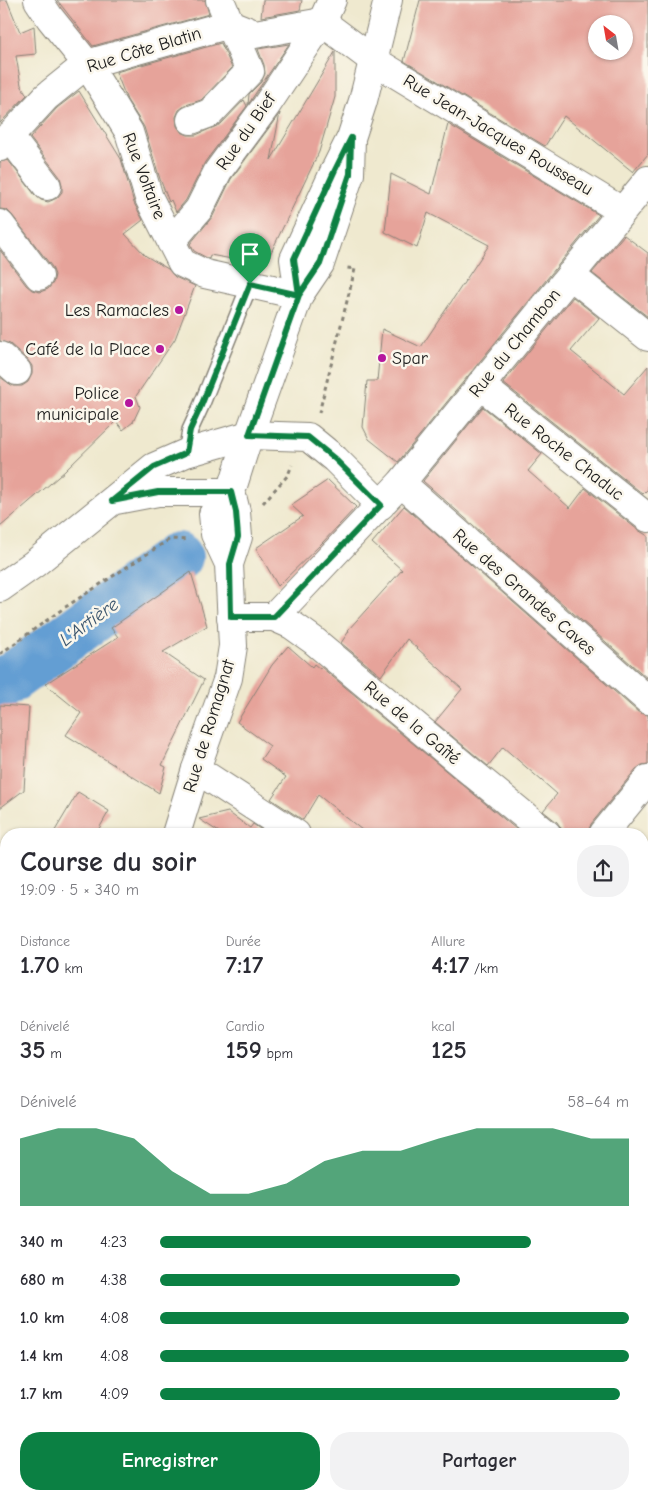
<!DOCTYPE html>
<html lang="fr">
<meta charset="utf-8">
<style>
body{margin:0;font-family:"Comic Neue",sans-serif;background:#f2f2f3;color:#2b2b33;height:100vh;display:flex;flex-direction:column;font-size:19px;white-space:nowrap}
*{box-sizing:border-box;margin:0}
p{font-size:16px;color:#7c7c81}
.icon{flex:none;width:28px;height:28px;fill:none;stroke:currentColor;stroke-width:2;stroke-linecap:round;stroke-linejoin:round}
.map{position:relative;flex:1;overflow:hidden}
.side{position:absolute;left:0px;top:828px;width:649px;height:672px;display:flex;flex-direction:column;background:#fff;border-radius:20px 20px 0 0;box-shadow:0 1px 4px #0004}
.side>*{flex:none}
.needle{width:32px;rotate:329deg}
.buttons{position:absolute;left:588px;top:15px;display:grid;gap:10px}
.buttons a{display:grid;place-items:center;width:45px;height:45px;border-radius:50%;background:#fff;box-shadow:0 1px 4px #0004;font-size:25px}
.pin{position:absolute;display:grid;place-items:center;width:42px;height:42px;color:#fff;margin:-51px -21px;border-radius:50% 50% 50% 0;rotate:-45deg;box-shadow:0 0 5px #0007}
.pin .icon{rotate:45deg}
.round{display:grid;place-items:center;flex:none;width:52px;height:52px;border-radius:20px;background:#f2f2f3}
.overview{display:flex;align-items:center;justify-content:space-between;height:85px;padding:0 20px}
h1{font-size:28px;font-weight:700;line-height:38px}
.figures{display:grid;grid-template-columns:repeat(3,1fr);gap:8px;height:85px;padding:5px 20px}
.figures div{display:grid;align-content:center}
.figures b{font-size:25px;font-weight:700}
.figures small{font-size:14px;font-weight:400}
.figures p{font-size:14px}
.chart{height:140px;padding:10px 20px}
.chart p{display:flex;justify-content:space-between}
.chart svg{width:100%;height:90px;margin-top:5px;fill:#0b8043;opacity:.7}
.cta{display:flex;gap:10px;margin-top:auto;padding:10px 20px}
.cta a{flex:1;height:58px;border-radius:20px;background:#0b8043;color:#fff;font-size:20px;font-weight:700;line-height:58px;text-align:center}
.cta a+a{background:#f2f2f3;color:#2b2b33}
ul{padding:0 20px;list-style:none;font-size:16px}
li{display:grid;grid-template-columns:80px 60px 1fr;align-items:center;height:38px}
li i{height:12px;border-radius:6px;background:#0b8043}
.map>svg:first-child{display:block}
.lines{fill:none;stroke-linecap:round;stroke-linejoin:round}
.river{stroke:#649ed3;stroke-width:50}
.building{fill:#e6a39a;fill-rule:evenodd}
.lane-casing{stroke:#868276;stroke-width:18}
.street-casing{stroke:#868276;stroke-width:30}
.secondary-casing{stroke:#868276;stroke-width:30}
.path{stroke:#868276;stroke-width:3;stroke-dasharray:4 4;stroke-linecap:butt}
.lane{stroke:#fff;stroke-width:15}
.street{stroke:#fff;stroke-width:28}
.secondary{stroke:#fff;stroke-width:28}
.route-casing{stroke:#fff;stroke-width:10}
.route{stroke:#0b8043;stroke-width:6}
.poi-dot{fill:#b5179e;stroke:#fbf7ec;stroke-width:2}
.labels{text-anchor:middle;dominant-baseline:central;stroke-width:5;stroke-linejoin:round;paint-order:stroke}
.street-label{font-size:18px;fill:#1c1c1c;stroke:#fbf7ec}
.poi-label{font-size:18px;fill:#1c1c1c;stroke:#fbf7ec;text-anchor:end}
.water-label{font-size:19px;font-style:italic;fill:#3c566e;stroke:#fbf7ec}
</style>
<div class="map">
<svg width="648" height="1500" viewBox="0 0 648 1500">
<rect width="100%" height="100%" fill="#fbf7ec"/>
<filter id="ink" filterUnits="userSpaceOnUse"><feTurbulence type="fractalNoise" baseFrequency=".02" numOctaves="2"/><feDisplacementMap in="SourceGraphic" scale="10" xChannelSelector="R" yChannelSelector="G"/><feConvolveMatrix kernelMatrix="1 2 1 2 8 2 1 2 1" color-interpolation-filters="sRGB"/></filter>
<filter id="wash" filterUnits="userSpaceOnUse"><feTurbulence type="fractalNoise" baseFrequency=".0096" numOctaves="4" result="noise"/><feDisplacementMap in="SourceGraphic" scale="20" xChannelSelector="R" yChannelSelector="G"/><feGaussianBlur stdDeviation="1.12" result="paint"/><feColorMatrix in="noise" values="0 0 0 0 0 0 0 0 0 0 0 0 0 0 0 0 0 1.4 0 .05"/><feComposite in="paint" operator="in"/></filter>
<g filter="url(#wash)">
<rect width="100%" height="100%" fill="#efe9cf"/>
<g class="lines">
<!-- river -->
<path class="river" d="M0,686L178,557"/>
</g>
<g id="blocks">
<!-- building -->
<path class="building" d="M0,0H7L20,32L34,26L36,54L16,56L21,85L27,95L0,123Z
M57,0H205L209,14L93,46Z
M263,0H302L300,10L261,17Z
M420,0H648V154L633,172L564,116L545,146L404,61ZM596,24H624V51H596Z
M221,43L232,68L201,100L186,105L179,110L176,117L177,126L181,132L188,135H196L221,124L244,100L247,106L205,162L186,200L176,212L171,200L169,202L160,179L144,127L127,100L116,72Z
M289,44L253,97L248,105L249,94L261,82L265,74L264,65L258,49Z
M335,52V97L319,152L265,265L210,255L209,259L194,251L190,244L213,216L231,179L280,113L271,160Z
M79,91L121,159L134,203L143,220L125,234L146,256L168,269L175,277L195,286L175,339L136,396L140,407L133,422L123,430L116,421L65,471L0,527V377L13,386H22L28,382L32,374V366L27,359L10,344L0,341V250L26,285L32,290L40,292L48,289L53,283L55,275L52,267L12,215L7,210L0,209V162L8,160L35,195L41,200L48,202L57,198L62,192V185L60,177L30,138L57,108Z
M448,124L599,215L398,462L369,439L363,427L367,381H377L382,329L421,347L489,245L428,213L417,248L385,232L391,174L431,194Z
M624,235L648,253V317L592,273Z
M573,297L599,318L571,351L624,394L648,366V489L643,494L503,383Z
M483,407L542,454L528,471L570,508L585,488L638,530L648,536V679L423,481Z
M328,480L356,507L322,543L278,586L256,548L303,516L291,505Z
M404,506L638,712L648,715V764L642,765L636,769L591,824L588,834H562L561,828L557,822L543,811L557,794L503,747L488,766L435,722L462,689L407,639L381,676L341,643L349,631L348,630L402,570L372,543Z
M191,572L207,626L163,652L204,680L162,765L166,767L159,793L66,735L81,713L45,684L118,637L111,628Z
M288,646L312,667L314,664L320,669L321,667L522,834H367L318,795L303,820L271,799L286,777L261,759L270,746L237,722L272,665Z
M0,705L29,707L24,790L0,808Z
M78,792L109,811L96,834H53Z
M228,812L250,828L253,824L267,834H222L199,819Z"/>
</g>
</g>
<g filter="url(#ink)">
<use href="#blocks" fill-opacity="0" stroke="#868276" stroke-width="1"/>
<g class="lines">
<defs>
<path id="lane" d="M186,453L190,430L201,406L250,284
M642,898L648,891
M642,1381L648,1368"/>
<path id="street" d="M38,0L50,18L87,64L129,132L149,198L182,263L205,274L299,295
M322,22L373,60L622,211
M230,24L255,34L322,22
M191,120L210,113L250,71L220,0
M9,136L47,186
M0,147L46,97L87,64L230,24
M0,224L39,276
M171,242L199,209L218,171L266,106L322,22L332,0
M570,275L648,337
M0,356L17,371
M480,385L648,518
M401,483L648,700
M116,500L158,492H231
M0,588L34,564L154,467L186,453L249,435L308,437L335,459L381,505
M231,617H274L401,483L648,180
M274,617L292,625L313,640L470,771L547,834
M196,769L296,834
M603,834L648,779
M642,912L648,916
M642,1090L648,1094
M0,1179L6,1182
M642,1246L648,1249
M281,1494L292,1500
M522,1500L525,1494"/>
<path id="secondary" d="M299,295L294,259L335,170L351,138L363,101L388,0
M229,564L215,534L213,514L231,492L249,435L299,295L320,264L350,174L351,138
M176,834L196,769L228,678L233,646L229,564L238,537L236,512L231,492
M45,1494L46,1500"/>
</defs>
<!-- lane casing -->
<use href="#lane" class="lane-casing"/>
<!-- street casing -->
<use href="#street" class="street-casing"/>
<!-- secondary casing -->
<use href="#secondary" class="secondary-casing"/>
<!-- path -->
<path class="path" d="M319,413L355,269L347,268
M263,503L288,475L292,465
M0,654L64,608L170,539L188,540
M0,948L6,933
M397,1494L409,1500
M352,1500L355,1494"/>
<!-- lane -->
<use href="#lane" class="lane"/>
<!-- street -->
<use href="#street" class="street"/>
<!-- secondary -->
<use href="#secondary" class="secondary"/>
</g>
</g>
<g class="lines" filter="url(#ink)">
<defs>
<path id="route" d="M250,284L201,406L190,430L186,453L154,467L112,501L158,492H231L236,512L238,537L230,564L231,617H274L381,505L335,459L308,437L249,435L299,295L294,259L335,170L351,138L350,174L320,264L299,295L250,284"/>
</defs>
<!-- route casing -->
<use href="#route" class="route-casing"/>
<!-- route -->
<use href="#route" class="route"/>
</g>
<!-- markers -->
<g class="poi-dot">
<circle cx="179" cy="310" r="5"/>
<circle cx="160" cy="349" r="5"/>
<circle cx="382" cy="358" r="5"/>
<circle cx="129" cy="403" r="5"/>
</g>
<g class="labels">
<!-- street labels -->
<g class="street-label">
<text transform="translate(144 50) rotate(-17)">Rue Côte Blatin</text>
<text transform="translate(246 132) rotate(-55)">Rue du Bief</text>
<text transform="translate(498 135) rotate(31)">Rue Jean-Jacques Rousseau</text>
<text transform="translate(144 176) rotate(69)">Rue Voltaire</text>
<text transform="translate(515 343) rotate(-51)">Rue du Chambon</text>
<text transform="translate(564 452) rotate(38)">Rue Roche Chaduc</text>
<text transform="translate(524 592) rotate(41)">Rue des Grandes Caves</text>
<text transform="translate(412 723) rotate(40)">Rue de la Gaîté</text>
<text transform="translate(209 726) rotate(-73)">Rue de Romagnat</text>
</g>
<!-- poi labels -->
<g class="poi-label">
<text x="169" y="310">Les Ramacles</text>
<text x="150" y="349">Café de la Place</text>
<text x="392" y="358" text-anchor="start">Spar</text>
<text x="119" y="393">Police<tspan x="119" dy="21">municipale</tspan></text>
</g>
<!-- water labels -->
<g class="water-label">
<text transform="translate(89 622) rotate(-36)">L'Artière</text>
</g>
</g>
</svg>
<div class="buttons">
<a><svg class="needle" viewBox="-14 -14 28 28"><path d="M0-13l5 13h-10z" fill="#e53935"/><path d="M0 13l5-13h-10z" fill="#7c7c81"/></svg></a>
</div>
<div class="pin" style="left:250px;top:284px;background:#1e9e55"><svg class="icon" aria-label="arrive" viewBox="0 0 24 24"><path d="M6 21V4h12l-3 4 3 4H6"/></svg></div>
<section class="side">
<div class="overview"><div><h1>Course du soir</h1><p>19:09 · 5 × 340 m</p></div><a class="round"><svg class="icon" aria-label="share" viewBox="0 0 24 24"><path d="M12 15V3M7 8l5-5 5 5M5 13v7h14v-7"/></svg></a></div>
<div class="figures">
<div><p>Distance</p><b>1.70<small> km</small></b></div>
<div><p>Durée</p><b>7:17</b></div>
<div><p>Allure</p><b>4:17<small> /km</small></b></div>
</div>
<div class="figures">
<div><p>Dénivelé</p><b>35<small> m</small></b></div>
<div><p>Cardio</p><b>159<small> bpm</small></b></div>
<div><p>kcal</p><b>125</b></div>
</div>
<div class="chart"><p><span>Dénivelé</span>58–64 m</p>
<svg viewBox="0 0 160 44" preserveAspectRatio="none"><path d="M0 44V11L10 6L20 6L30 11L40 27L50 38L60 38L70 33L80 22L90 17L100 17L110 11L120 6L130 6L140 6L150 11L160 11V44z"/></svg>
</div>
<ul>
<li><b>340 m</b>4:23<i style="width:79%"></i></li>
<li><b>680 m</b>4:38<i style="width:64%"></i></li>
<li><b>1.0 km</b>4:08<i style="width:100%"></i></li>
<li><b>1.4 km</b>4:08<i style="width:100%"></i></li>
<li><b>1.7 km</b>4:09<i style="width:98%"></i></li>
</ul>
<div class="cta"><a>Enregistrer</a><a>Partager</a></div>
</section>
</div>
